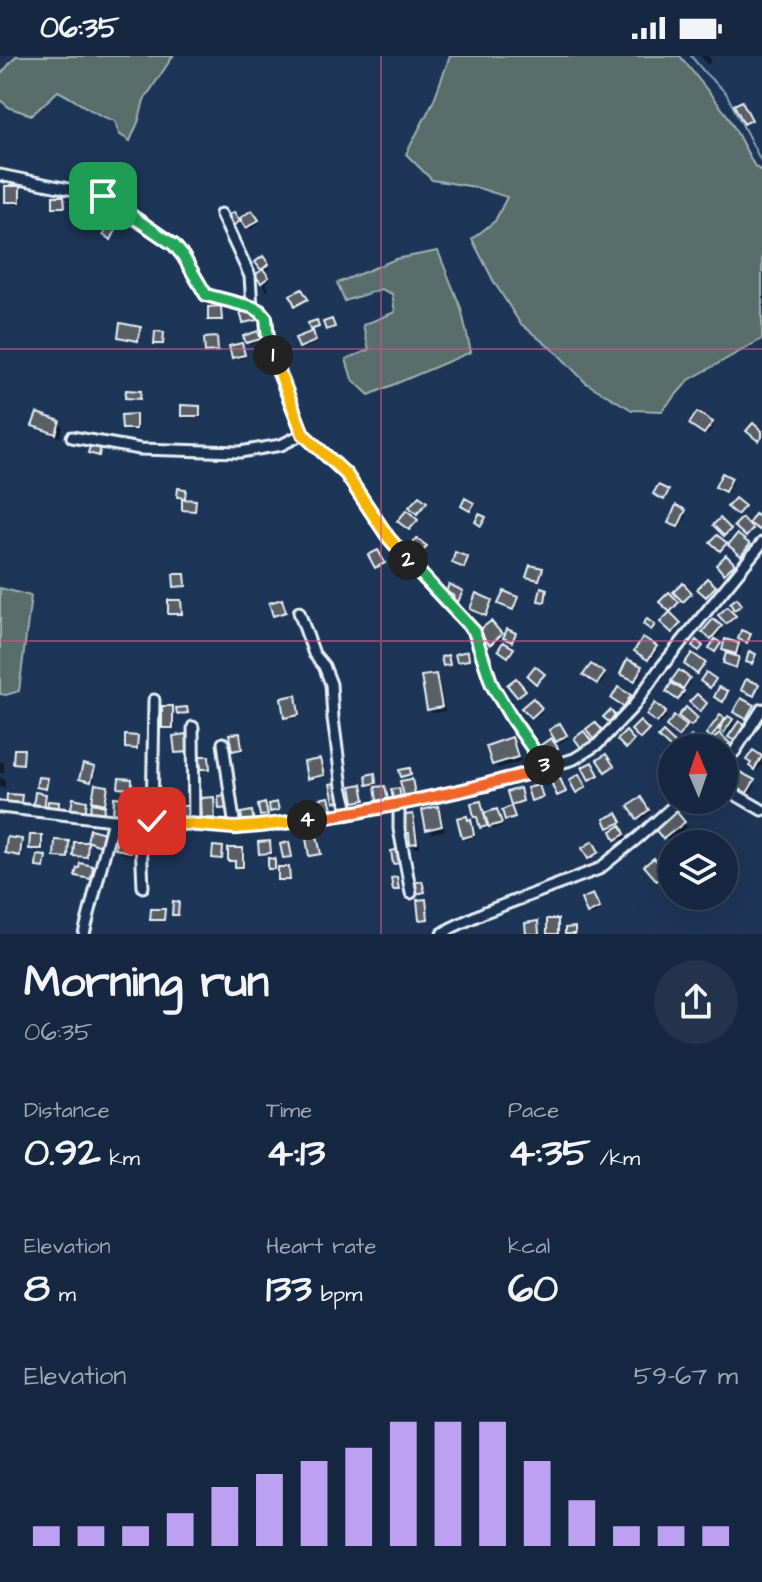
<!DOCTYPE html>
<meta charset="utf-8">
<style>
body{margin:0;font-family:"Architects Daughter",sans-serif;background:#23344c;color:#f1f3f6;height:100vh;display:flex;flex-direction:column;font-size:30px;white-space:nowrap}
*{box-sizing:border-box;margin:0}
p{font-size:26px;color:#9ea6b1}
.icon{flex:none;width:44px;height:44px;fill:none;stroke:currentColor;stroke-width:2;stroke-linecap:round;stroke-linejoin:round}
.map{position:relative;height:878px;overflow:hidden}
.panel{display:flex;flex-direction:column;background:#162841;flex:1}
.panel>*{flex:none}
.needle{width:52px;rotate:358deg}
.controls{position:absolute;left:658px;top:678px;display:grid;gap:16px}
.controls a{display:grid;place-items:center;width:80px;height:80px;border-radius:50%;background:#162841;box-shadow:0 8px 32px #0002,0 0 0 2px #35445a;font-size:40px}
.pin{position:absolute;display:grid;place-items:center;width:68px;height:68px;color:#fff;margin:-34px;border-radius:16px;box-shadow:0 4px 12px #0006}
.km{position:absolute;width:40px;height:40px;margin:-20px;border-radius:50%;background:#222;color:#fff;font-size:22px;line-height:40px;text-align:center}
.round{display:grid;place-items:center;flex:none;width:84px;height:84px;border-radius:42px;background:#23344c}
.summary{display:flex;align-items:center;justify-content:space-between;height:136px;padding:0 24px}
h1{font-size:44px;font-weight:800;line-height:60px}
.stats{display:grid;grid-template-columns:repeat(3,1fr);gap:12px;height:136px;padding:8px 24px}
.stats div{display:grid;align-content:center}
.stats b{font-size:40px;font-weight:800}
.stats small{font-size:22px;font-weight:400}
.stats p{font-size:22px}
.chart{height:224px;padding:16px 24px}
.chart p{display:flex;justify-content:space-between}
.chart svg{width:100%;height:144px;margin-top:8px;stroke:#bca0f2;stroke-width:6}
.status{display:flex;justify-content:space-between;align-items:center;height:56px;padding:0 40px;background:#162841;direction:ltr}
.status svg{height:22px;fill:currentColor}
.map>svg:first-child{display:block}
.green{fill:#586e6a;stroke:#a0b0b1;stroke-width:2}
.shadow{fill:#0007}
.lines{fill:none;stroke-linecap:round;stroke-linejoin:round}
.stream{stroke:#88a2b9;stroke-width:2}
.building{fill:#5a5f65;stroke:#e8f1f8;stroke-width:2}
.minor-casing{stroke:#e8f1f8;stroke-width:15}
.minor{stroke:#1d3557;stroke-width:9}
.split-1-casing{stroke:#fff;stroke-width:16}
.split-2-casing{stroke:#fff;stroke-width:16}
.split-3-casing{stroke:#fff;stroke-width:16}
.split-4-casing{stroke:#fff;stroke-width:16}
.split-5-casing{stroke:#fff;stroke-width:16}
.split-1{stroke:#22a559;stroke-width:10}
.split-2{stroke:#f5b400;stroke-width:10}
.split-3{stroke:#22a559;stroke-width:10}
.split-4{stroke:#f0652b;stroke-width:10}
.split-5{stroke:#f5b400;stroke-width:10}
.grid{fill:none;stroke:#cd598a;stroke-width:2;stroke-opacity:0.55}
</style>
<div class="status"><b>06:35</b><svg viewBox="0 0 49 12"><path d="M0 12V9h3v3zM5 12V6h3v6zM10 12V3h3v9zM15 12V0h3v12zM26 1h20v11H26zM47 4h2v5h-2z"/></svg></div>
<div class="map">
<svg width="762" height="878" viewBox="0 0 762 878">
<rect width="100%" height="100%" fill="#1d3557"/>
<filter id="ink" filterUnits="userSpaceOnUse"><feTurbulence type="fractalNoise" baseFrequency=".0125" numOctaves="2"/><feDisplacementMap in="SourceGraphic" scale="16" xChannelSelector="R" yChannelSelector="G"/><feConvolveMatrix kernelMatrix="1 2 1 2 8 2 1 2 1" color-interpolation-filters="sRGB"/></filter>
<g filter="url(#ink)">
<!-- green -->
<path class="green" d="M16,0H173L144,44L139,64L130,85L119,78L115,65C94,59 78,45 58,35L32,59L10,52L0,44V19Z
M450,0H680L728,60L754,109L762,116V283L689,324L662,355L632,354L586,327L559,299L520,267L494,226L472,183L495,165L507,141L475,131L432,124L406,98L433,46Z
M438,195L461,252L471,296L369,339L352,323L346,303L369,294L363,269L395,256L392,238L381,233L345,245L337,227L396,203Z
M0,532L31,540L19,635L6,639L0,638Z"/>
<!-- shadow -->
<path class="shadow" d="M701,0H708L712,6L707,8Z
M19,132L22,135V148L9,147L7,145Z
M255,159L260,167L250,173L247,171Z
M263,203L270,212L263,216L270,224L265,227L269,233L267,235L263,229L264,228L258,219L264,215L257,206Z
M221,252L223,255L224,265L213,266L210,263Z
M140,273L142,275L140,286L123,283L120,281Z
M258,277L262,285L250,289L247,286Z
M312,278L318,287L303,293L300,291Z
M241,289L246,301L237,304L234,301Z
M200,352L202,354V362H185L183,359Z
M135,360L137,363L138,374L126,375L124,372Z
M59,367L63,371L60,381L39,374L35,370Z
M711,368L714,370L707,379L694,370Z
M731,424L733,426L727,437L719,433Z
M684,455L687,458L680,472L673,469Z
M737,480L751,492L744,501L730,489Z
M707,525L717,534L710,542L700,533Z
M517,543L519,545L515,555L501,548Z
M491,546L493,548L488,561L475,555Z
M713,565L723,574L715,584L705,575Z
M491,567L503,582L493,589L481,575Z
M738,589L741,592L738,602L740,605L738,613L725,607L728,596L724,594Z
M655,591L658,593L651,605L639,597Z
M641,612L643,614L638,626L622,618Z
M680,617L691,626L683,637L685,639L681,645L670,638L672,630L684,635L685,633L676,627Z
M604,618L606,620L600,629L588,621Z
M435,620L439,624L445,655L433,657L429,653Z
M630,640L632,643L627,652L616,645Z
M295,641L297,644L300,661L288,663L286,661Z
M533,645L543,656L534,663L524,652Z
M656,650L667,660L660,668L649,659Z
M752,650L755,653L749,664L738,658Z
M172,652L174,655L175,673L167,674L164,671Z
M721,662L727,666L729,663L734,667L727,678L721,674L717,678L731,691L725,698L724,692H719L715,684L709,678Z
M562,672L568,682L560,687L558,685Z
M239,679L242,681L244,695L236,696L234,694Z
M137,682L139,684V694H129L127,691Z
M511,684L516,688L521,705L498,712L494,708Z
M754,697L762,702V708L757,715L751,710Z
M0,705L4,707V717H0Z
M320,705L322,707L325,721L311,724L309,722Z
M94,713L96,715L94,727L82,722Z
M374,720L376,722L378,733L384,732L387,734L389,745L381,746L379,744L376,729L372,730L369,728Z
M0,721L5,724V731H0Z
M753,725L756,728L750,738L736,731Z
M107,732L109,734L107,749L100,748L106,754L104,763L101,751L94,745Z
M45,739L47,742L46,747L58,748L61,750L60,762L51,761L37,754Z
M174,739L177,741V754H168L165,752Z
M213,743L215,745L217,763L207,764L204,762Z
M643,746L650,757L641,764L639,761Z
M480,747L485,759L497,755L503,770L493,773L489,769L488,772L484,774L476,760Z
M437,752L441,756L445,774L432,777L428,773Z
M675,757L687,771L669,786L657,773Z
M412,760L416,764L420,791L416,792L412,787L411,781H409L405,777Z
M619,761L623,768L619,770L627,782L630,783L624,789L621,784L617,782L610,771Z
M470,766L473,768L476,781L466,784L464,781Z
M133,778L137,782L134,799L121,797L117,793Z
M41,781L44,784L43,795H34L31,792Z
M22,785L24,787L22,801L10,799L7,797Z
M68,787L70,790L69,804L58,803L56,800Z
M270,787L272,790L273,799L264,800L261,797Z
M87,788L89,791V803L77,802L75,800Z
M243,794L245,797V813H239L237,807L230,804Z
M93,812L95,814L93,824L80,822L78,820Z
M593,840L601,855L592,859L589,857Z"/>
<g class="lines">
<!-- stream -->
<path class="stream" d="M691,0L705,17L726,37L762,107"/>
</g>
<!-- building -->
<path class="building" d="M742,45L752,64L744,68L734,49Z
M5,130H20V146H5Z
M53,140H64L65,151H53Z
M83,149H94L93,161L82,160Z
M252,154L259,164L246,172L240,162Z
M234,156L240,165L233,170L227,160Z
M109,168L117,172L111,184L103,179Z
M263,200L269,208L261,214L255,206Z
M263,213L269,221L261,227L255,219Z
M302,233L308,243L295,250L290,239Z
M221,250L222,264H208V251Z
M254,253L257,264L243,267L240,256Z
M332,263L335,271L326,274L323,266Z
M317,264L319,271L310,274L308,267Z
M120,267L141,271L138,285L118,281Z
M155,275L164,276L163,288H154Z
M258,275L261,283L246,287L243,280Z
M313,275L316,285L299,292L295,282Z
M217,281L218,295L205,296L204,282Z
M242,287L245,299L232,302L229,290Z
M126,334L141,335L140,343L125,342Z
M181,349L200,350V360H181Z
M697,356L713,366L704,378L689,368Z
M37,357L60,365L56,378L32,370Z
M136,358V373H122L121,359Z
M753,367L762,375V381L758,385L746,375Z
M91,387L101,389L99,400L88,397Z
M722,417L732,422L725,436L715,431Z
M658,429L669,434L664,444L653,438Z
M178,432L186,433L185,442L177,441Z
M419,440L427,446L417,458L409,451Z
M465,442L474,447L470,455L461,450Z
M735,442L745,450L737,459L727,451Z
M182,443L196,444L195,455L182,454Z
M676,449L686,454L678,471L668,467Z
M407,454L418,464L409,474L397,465Z
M479,458L486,461L481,470L475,466Z
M755,458L762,463L761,475L749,467Z
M720,462L731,473L724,480L713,469Z
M742,462L753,473L746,481L734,470Z
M737,478L750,488L741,500L728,489Z
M717,479L727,487L720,495L710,486Z
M416,482L427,490L418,501L407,493Z
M378,494L385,507L375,512L368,499Z
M455,496L468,501L464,512L452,507Z
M726,499L735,508L724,518L716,509Z
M530,509L543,512L539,524L526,521Z
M173,518H185L186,530L174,531Z
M707,522L716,530L706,541L697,533Z
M683,527L692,537L683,546L673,536Z
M449,528L463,535L458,546L452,544L454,540L446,536Z
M541,531L547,533L545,546L538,545Z
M504,535L518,541L513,554L498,548Z
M669,536L679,546L670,556L659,546Z
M476,537L492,544L486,560L470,553Z
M737,542L742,549L734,554L730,547Z
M282,543L286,556L273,560L269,547Z
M168,544H181L182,558H168Z
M727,551L736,560L726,568L718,559Z
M670,556L681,567L672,577L660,566Z
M647,563L655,569L651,574L643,568Z
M713,563L722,570L711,583L702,576Z
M491,565L502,578L490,589L478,575Z
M507,573L516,577L512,586L503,582Z
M741,574L751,578L747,587L738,583Z
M643,581L657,590L648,604L634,595Z
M715,583L721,587L715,596L709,592Z
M725,583L739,587L736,598L722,594Z
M696,584L703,590L699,595L692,590Z
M503,586L514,592L508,601L498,594Z
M468,595L469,604L457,606L455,598Z
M749,595L756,598L752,608L746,606Z
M692,597L706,607L697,618L684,608Z
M726,597L739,601L736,612L723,607Z
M448,599L450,609L443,610L441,601Z
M627,603L642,610L635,625L620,618Z
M591,608L605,617L597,628L583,619Z
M535,610L545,618L536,628L527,620Z
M679,614L690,622L683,633L671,625Z
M706,616L716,623L710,632L700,625Z
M436,618L442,651L427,654L421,620Z
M516,622L526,634L517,641L507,629Z
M746,623L759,628L754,640L741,634Z
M671,627L684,635L678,644L666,636Z
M618,631L631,639L624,651L611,643Z
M719,631L728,635L723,646L714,641Z
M697,638L707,647L700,656L689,646Z
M296,639L299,659L284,662L281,642Z
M533,642L542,652L531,662L521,652Z
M741,642L754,649L746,663L733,656Z
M655,647L666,656L657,667L646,659Z
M162,650H173V672H162Z
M187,651L188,657L177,658L176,652Z
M686,651L698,662L691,670L678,660Z
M610,654L615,659L609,666L603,661Z
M720,659L725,662L711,682L706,678Z
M674,660L687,670L678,681L666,670Z
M728,660L733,663L724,677L719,674Z
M640,665L649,674L640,683L631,674Z
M739,665L748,672L738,687L728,681Z
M595,666L604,676L594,684L586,673Z
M560,667L567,679L556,686L549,674Z
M584,675L592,686L582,693L574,682Z
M626,675L634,684L626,693L617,684Z
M663,676L680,692H672V694L658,681Z
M240,677L242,693L232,695L229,678Z
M719,677L730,687L724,694V692H716L710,687Z
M186,678L189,696L175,697L173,680Z
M125,679L138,680L137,693L125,692Z
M691,680L698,686L693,692H689L684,687Z
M512,681L518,701L492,709L486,690Z
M551,682L558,692L548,699L541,689Z
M14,693H24L23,708L13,707Z
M753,694L762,700L754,714L749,710L751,707L746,704Z
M668,697L672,700V719L659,706Z
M606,698L614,710L605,716L597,704Z
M200,700H209L210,713H201Z
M320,703L324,719L307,723L304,706Z
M592,706L599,719L589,724L582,711Z
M83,708L95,711L91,726L79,723Z
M410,712L411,718L401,721L399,714Z
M738,715L755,724L747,737L731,729Z
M375,717L376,727L367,729L366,719Z
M579,718L586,731L576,737L569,724Z
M38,721L48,722L46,733L36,731Z
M119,722L132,723V733L118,732Z
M560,722L566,736L557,740L551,726Z
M412,723L415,738L404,740L400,725Z
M341,726L344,745L334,746L330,728Z
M95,728L108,730L105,748L92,745Z
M362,728L365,744L354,746L351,730Z
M539,729L543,741L531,745L527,732Z
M672,729V744L670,745L663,737Z
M385,730L388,743L377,745L375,731Z
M399,732L401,741L393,743L391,733Z
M520,732L523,745L511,749L507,736Z
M35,736L46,738L44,753L33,752Z
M163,737H175V753H163Z
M7,738L22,739L20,755L6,754Z
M229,739L230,752L219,753L218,740Z
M138,740L150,741L149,758L136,757Z
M114,741L127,742L126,760L113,759Z
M214,741L215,762L202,763L201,742Z
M329,741L332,752L321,754L318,743Z
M641,741L649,754L637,763L628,750Z
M73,742L87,745L85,759L70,757Z
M311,744L313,760L300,762L298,745Z
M48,745L59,746L58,761L46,760Z
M481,745L487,770L480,772L477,761H474L471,747Z
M277,746L279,754L270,756L269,748Z
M92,747L105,750L102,762L89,759Z
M265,747L268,759L260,760L258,749Z
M181,750H193V764L182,765Z
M438,750L442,770L426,774L422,754Z
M511,750L515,761L505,764L502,754Z
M497,753L502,767L489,771L484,757Z
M252,755L254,767L243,769L241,757Z
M676,755L685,766L663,783L654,772Z
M617,757L622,766L608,772L604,763Z
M413,758L417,787L410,788L409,777L403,778L400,760Z
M467,760L468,764L471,763L474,779L462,782L457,762Z
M621,769L625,778L615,784L611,775Z
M90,773L105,777L101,790L87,785Z
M118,774L134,776L131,796L115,793Z
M30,779H42V793H29Z
M317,780L321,798L309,800L306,782Z
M7,781L22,783L20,800L5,797Z
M55,784L69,785L68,802L54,801Z
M270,785L271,797L259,798L258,786Z
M593,785L599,796L588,803L582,792Z
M74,786H88L87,801L73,800Z
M289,786L292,801L283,802L280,788Z
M213,790L223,791L222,803L212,802Z
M228,792H243V811H235V805H228Z
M400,793L402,807L393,808L391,795Z
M37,799L46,800L44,812L36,811Z
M670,801L672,810L667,814L662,807Z
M268,802L275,803V813H268Z
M654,802L667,818L657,825L644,810Z
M80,807L93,810L91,823L75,820L77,812H79Z
M278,811H289L290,824H278Z
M397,821L399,834H393L391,822Z
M422,825L425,836L416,838L414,827Z
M593,838L600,852L587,858L581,843Z
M426,843L428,863L419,864L417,844Z
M173,845L179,846L178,859H172Z
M151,853H165L164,864H150Z
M547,863H558V878H547Z
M538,865L539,878H526L525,867Z
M575,871V878H565V872Z"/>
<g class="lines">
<defs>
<path id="minor" d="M0,119L103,140L174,189L183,200L206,239L252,251L260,255L266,262L268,283L277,314L303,378L346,418L388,481L415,513L474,575L492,629L512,663L547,712
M221,158L250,220L252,251
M72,381L140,393L240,396L281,389L303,378
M299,556L314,598L324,610L331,628L333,662L342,731L349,758
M193,671L194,769
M223,687L235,772
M724,706L735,695L762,653
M724,732L762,754
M399,747V773L411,837
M0,751L113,764L140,763L235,772L259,770L349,758L484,730L574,703L598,688L633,651L658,615L762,487
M140,763L143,831
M152,765L154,644
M84,878L113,764
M442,878L451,872L485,856L599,813L639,781L680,744"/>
</defs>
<!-- minor casing -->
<use href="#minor" class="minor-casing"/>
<!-- minor -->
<use href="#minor" class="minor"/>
</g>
</g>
<g class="lines" filter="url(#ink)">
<defs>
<path id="split-1" d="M103,140L174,189L183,200L206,239L252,251L260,255L266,262L268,283L273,299"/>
<path id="split-2" d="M273,299L303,378L346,418L388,481L408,504"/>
<path id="split-3" d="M408,504L474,575L492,629L512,663L544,709"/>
<path id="split-4" d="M307,764C388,752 468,735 547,712L544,709"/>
<path id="split-5" d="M152,765L235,772L259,770L307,764"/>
</defs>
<!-- split-1 casing -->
<use href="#split-1" class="split-1-casing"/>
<!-- split-2 casing -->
<use href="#split-2" class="split-2-casing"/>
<!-- split-3 casing -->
<use href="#split-3" class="split-3-casing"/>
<!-- split-4 casing -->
<use href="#split-4" class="split-4-casing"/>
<!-- split-5 casing -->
<use href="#split-5" class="split-5-casing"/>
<!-- split-1 -->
<use href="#split-1" class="split-1"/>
<!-- split-2 -->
<use href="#split-2" class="split-2"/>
<!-- split-3 -->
<use href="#split-3" class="split-3"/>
<!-- split-4 -->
<use href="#split-4" class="split-4"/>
<!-- split-5 -->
<use href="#split-5" class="split-5"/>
</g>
<!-- grid -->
<path class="grid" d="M381,0V878M0,293H762M0,585H762"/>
</svg>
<div class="controls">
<a><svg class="needle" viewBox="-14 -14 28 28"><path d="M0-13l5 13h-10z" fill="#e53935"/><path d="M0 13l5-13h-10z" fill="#9ea6b1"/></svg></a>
<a><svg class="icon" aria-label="layers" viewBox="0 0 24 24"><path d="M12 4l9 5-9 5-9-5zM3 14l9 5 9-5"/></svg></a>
</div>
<div class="pin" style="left:103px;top:140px;background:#1e9e55"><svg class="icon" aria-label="arrive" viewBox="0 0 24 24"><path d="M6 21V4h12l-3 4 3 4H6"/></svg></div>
<div class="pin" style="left:152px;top:765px;background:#d93025"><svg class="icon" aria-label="check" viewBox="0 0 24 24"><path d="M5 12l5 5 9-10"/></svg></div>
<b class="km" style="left:273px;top:299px">1</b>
<b class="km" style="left:408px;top:504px">2</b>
<b class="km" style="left:544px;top:709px">3</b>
<b class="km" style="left:307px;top:764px">4</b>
</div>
<section class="panel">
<div class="summary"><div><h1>Morning run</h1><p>06:35</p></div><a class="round"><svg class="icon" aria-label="share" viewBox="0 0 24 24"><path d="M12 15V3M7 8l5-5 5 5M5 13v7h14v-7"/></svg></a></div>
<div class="stats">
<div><p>Distance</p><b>0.92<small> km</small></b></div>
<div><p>Time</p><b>4:13</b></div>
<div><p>Pace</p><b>4:35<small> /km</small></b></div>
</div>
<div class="stats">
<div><p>Elevation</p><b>8<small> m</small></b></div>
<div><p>Heart rate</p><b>133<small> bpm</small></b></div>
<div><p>kcal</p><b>60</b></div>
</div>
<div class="chart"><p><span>Elevation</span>59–67 m</p>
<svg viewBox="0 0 160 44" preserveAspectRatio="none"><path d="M5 44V38M15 44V38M25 44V38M35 44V34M45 44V26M55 44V22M65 44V18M75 44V14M85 44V6M95 44V6M105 44V6M115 44V18M125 44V30M135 44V38M145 44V38M155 44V38"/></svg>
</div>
</section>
